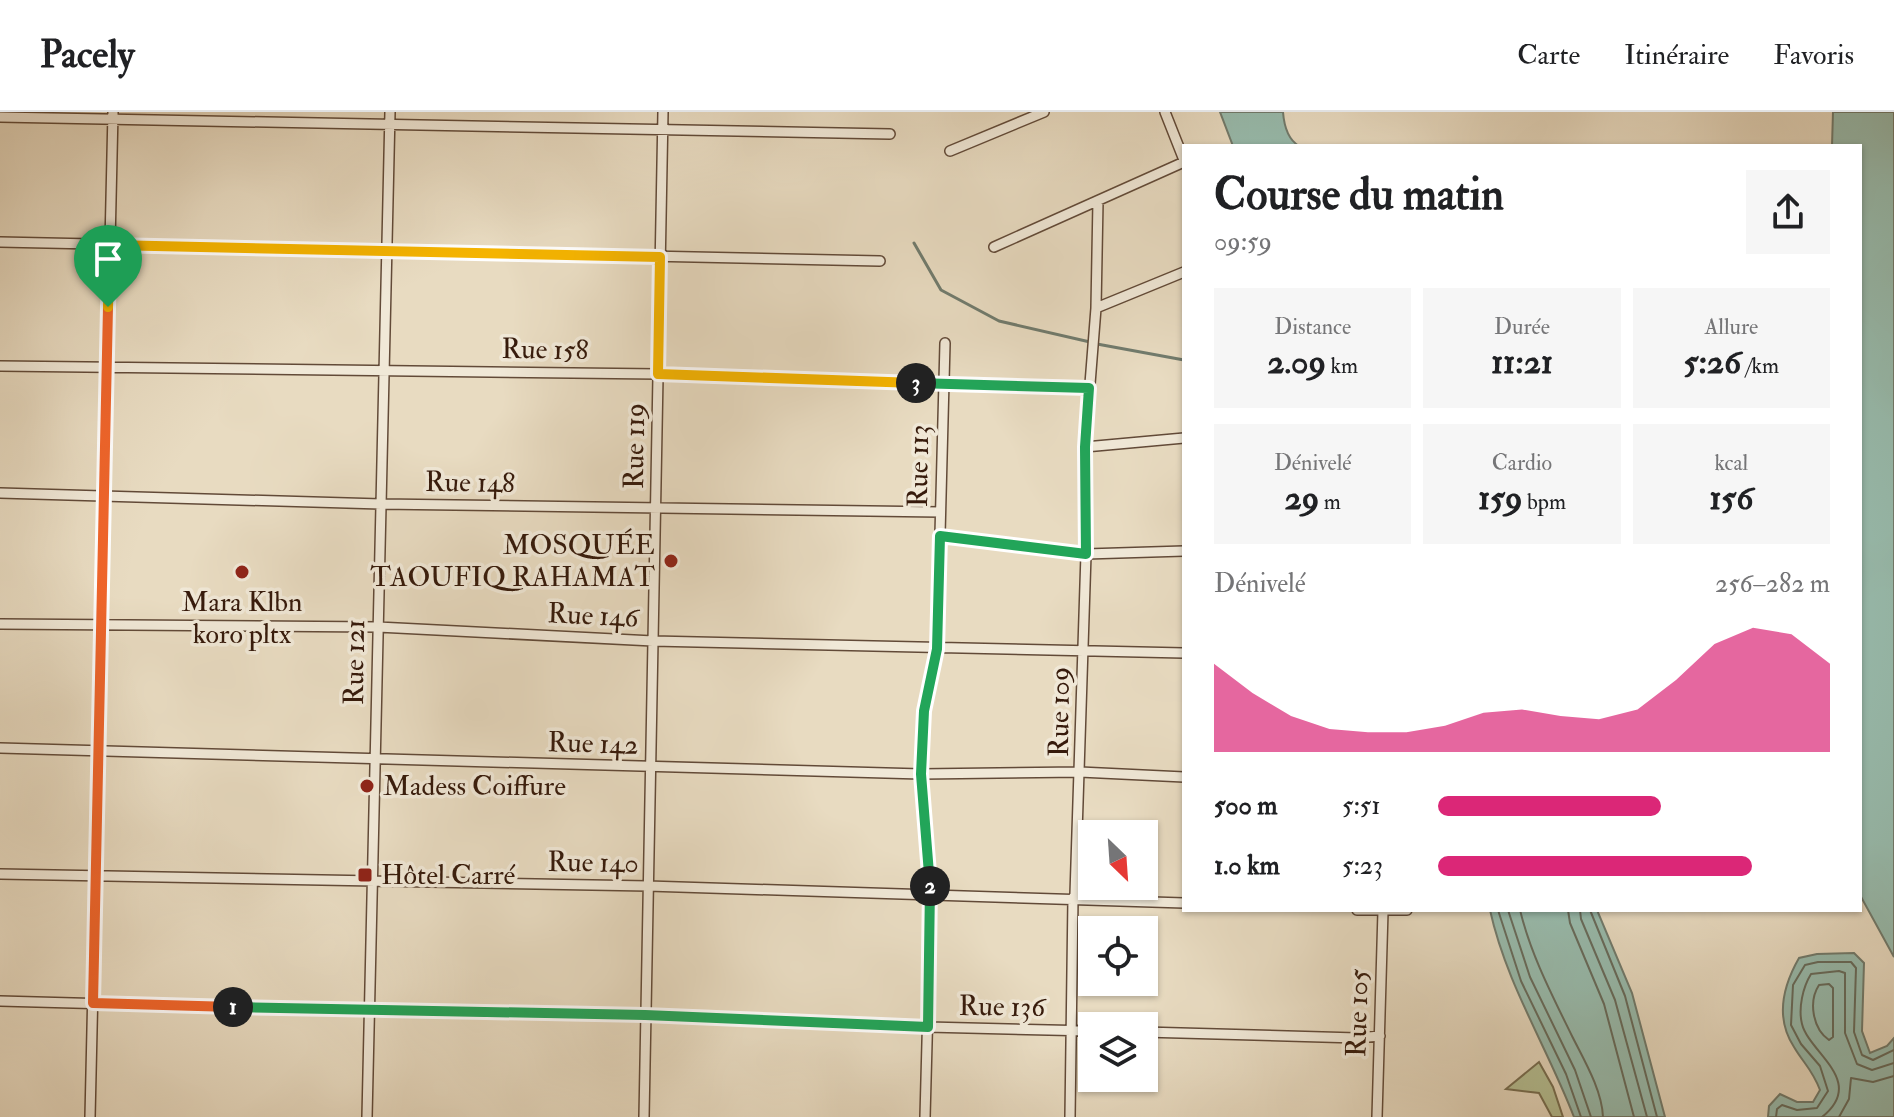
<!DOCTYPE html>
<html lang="fr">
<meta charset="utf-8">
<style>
body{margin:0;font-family:"IM FELL Double Pica",serif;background:#f6f6f6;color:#202124;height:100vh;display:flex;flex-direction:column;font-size:30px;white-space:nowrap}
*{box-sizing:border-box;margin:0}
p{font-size:26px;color:#757577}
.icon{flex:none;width:44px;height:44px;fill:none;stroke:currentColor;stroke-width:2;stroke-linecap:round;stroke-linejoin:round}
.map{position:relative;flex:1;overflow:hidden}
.sheet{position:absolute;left:1182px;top:32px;width:680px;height:768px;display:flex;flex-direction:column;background:#fff;border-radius:0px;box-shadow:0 2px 6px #0004}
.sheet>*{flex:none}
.needle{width:52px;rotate:155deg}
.fabs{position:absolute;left:1078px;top:708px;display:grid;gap:16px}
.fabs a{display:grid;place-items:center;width:80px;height:80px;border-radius:0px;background:#fff;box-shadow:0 2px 6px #0004;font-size:40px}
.pin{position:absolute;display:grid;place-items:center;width:68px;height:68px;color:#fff;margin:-82px -34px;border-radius:50% 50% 50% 0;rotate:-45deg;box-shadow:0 0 8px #0007}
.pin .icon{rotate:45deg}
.km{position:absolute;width:40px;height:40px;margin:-20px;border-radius:50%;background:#222;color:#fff;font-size:22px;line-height:40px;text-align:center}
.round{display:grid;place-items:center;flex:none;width:84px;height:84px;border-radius:0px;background:#f6f6f6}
.overview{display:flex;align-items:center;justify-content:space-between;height:136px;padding:0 32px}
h1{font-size:44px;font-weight:700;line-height:60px}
.stats{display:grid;grid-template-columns:repeat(3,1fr);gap:12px;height:136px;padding:8px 32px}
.stats div{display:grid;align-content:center;border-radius:0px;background:#f6f6f6;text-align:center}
.stats b{font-size:34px;font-weight:700}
.stats small{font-size:22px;font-weight:400}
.stats p{font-size:22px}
.chart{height:224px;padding:16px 32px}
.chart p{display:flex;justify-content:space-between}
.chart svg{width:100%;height:144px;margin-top:8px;fill:#db2777;opacity:.7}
ul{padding:0 32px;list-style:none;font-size:26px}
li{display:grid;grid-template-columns:128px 96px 1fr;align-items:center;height:60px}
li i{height:20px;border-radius:10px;background:#db2777}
header{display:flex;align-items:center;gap:48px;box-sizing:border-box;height:112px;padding:0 40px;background:#fff;border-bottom:2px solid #e0e0e0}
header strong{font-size:38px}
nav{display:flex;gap:44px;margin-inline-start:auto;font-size:28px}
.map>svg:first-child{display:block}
.green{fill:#b5c094;stroke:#766d50;stroke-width:2}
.water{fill:#98bcae;stroke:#717b6d;stroke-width:2}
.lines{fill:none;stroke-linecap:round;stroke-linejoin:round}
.shore{stroke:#676b5c;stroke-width:2}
.stream{stroke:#717b6d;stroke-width:3}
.minor-casing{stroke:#624a38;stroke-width:12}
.minor{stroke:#f0e8d7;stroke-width:9}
.split-1-casing{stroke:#fff;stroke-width:16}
.split-2-casing{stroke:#fff;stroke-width:16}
.split-3-casing{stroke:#fff;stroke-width:16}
.split-4-casing{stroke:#fff;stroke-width:16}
.split-1{stroke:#f0652b;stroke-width:10}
.split-2{stroke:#22a559;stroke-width:10}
.split-3{stroke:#22a559;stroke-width:10}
.split-4{stroke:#f5b400;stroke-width:10}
.poi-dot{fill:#8f2418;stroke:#f0e8d7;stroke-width:3}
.labels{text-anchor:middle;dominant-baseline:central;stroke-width:7;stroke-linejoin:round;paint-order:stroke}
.street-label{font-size:28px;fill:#361a0b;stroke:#f0e8d7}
.poi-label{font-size:28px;fill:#361a0b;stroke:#f0e8d7;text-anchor:start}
</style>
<header>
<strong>Pacely</strong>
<nav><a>Carte</a><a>Itinéraire</a><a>Favoris</a></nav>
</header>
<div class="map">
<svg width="1894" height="1005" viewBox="0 0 1894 1005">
<rect width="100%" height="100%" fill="#e8dbc1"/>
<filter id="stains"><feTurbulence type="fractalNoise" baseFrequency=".0025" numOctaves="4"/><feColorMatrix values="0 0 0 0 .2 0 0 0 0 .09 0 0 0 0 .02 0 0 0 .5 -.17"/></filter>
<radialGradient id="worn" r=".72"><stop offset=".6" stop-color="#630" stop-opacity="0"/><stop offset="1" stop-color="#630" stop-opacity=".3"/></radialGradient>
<!-- green -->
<path class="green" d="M1539,950L1553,975L1563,1005H1552L1539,981L1506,977Z"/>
<!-- water -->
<path class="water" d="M1220,0H1283C1284,13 1287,27 1299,34H1233Z
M1833,0H1894V845L1860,783V34H1832Z
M1490,798H1597L1632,881L1665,1005H1574C1547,935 1506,871 1490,798Z
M1854,841L1864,851L1862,919L1870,941L1887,934L1894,926V1005H1768L1769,994L1780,982L1797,990H1813L1820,978C1812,957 1804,952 1794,935C1775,906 1783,874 1799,846L1817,842Z"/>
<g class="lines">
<!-- shore -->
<path class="shore" d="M1498,798L1521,869L1566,962L1581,1005
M1508,798L1530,865L1575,958L1591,1005
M1520,798C1531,843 1552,883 1572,924C1584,948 1602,978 1603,1005
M1568,798L1570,811L1604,892L1634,1005
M1580,798L1581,807L1615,888L1647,1005
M1590,798L1625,884L1657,1005
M1829,872L1833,876V925L1829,928C1813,917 1808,890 1819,873Z
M1776,1005L1777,997L1782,993L1797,998L1817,996L1828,979L1820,954L1801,932L1791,913L1793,873L1805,853L1818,850H1851L1856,856L1854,920L1862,943L1873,948L1894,938
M1822,1005C1867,969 1809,941 1802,912C1798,896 1803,875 1811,862L1839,859L1845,861V921L1857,952L1872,958L1894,951
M1839,1005L1849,987L1851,966L1873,970L1894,964"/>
<!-- stream -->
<path class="stream" d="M914,131L941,178L999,209L1090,230
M1097,232L1184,248"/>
<defs>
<path id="minor" d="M1165,0L1184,48
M0,5L890,22
M950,39L1044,0
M0,130L880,149
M994,135L1184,50
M1096,196L1184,160
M0,254L658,262L1089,276
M1085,335L1184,326
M0,381L381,392L940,400
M940,424L1086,442L1184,439
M0,512L378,515L653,529L1184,541
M0,636L921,662L1080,660L1184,665
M0,762L648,774L1184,791
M1357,798H1407
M0,889L369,899L645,903L928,915L1092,919
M1144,920L1357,926L1380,924
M90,1005L113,0
M367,1005L390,0
M644,1005L663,0
M925,1005L931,782L921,662L924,599L937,537L945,231
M1070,1005L1073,786L1075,783L1086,442L1085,335L1096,196L1098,89
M1377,1005L1383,799"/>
</defs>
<!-- minor casing -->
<use href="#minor" class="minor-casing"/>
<!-- minor -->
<use href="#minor" class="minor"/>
</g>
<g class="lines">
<defs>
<path id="split-1" d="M108,195L93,891L233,895"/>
<path id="split-2" d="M233,895L645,903L928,915L930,774"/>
<path id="split-3" d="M916,271L1089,276L1085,335L1086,442L940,424L937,537L924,599L921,662L930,774"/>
<path id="split-4" d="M108,195L110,133L660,145L658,262L916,271"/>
</defs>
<!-- split-1 casing -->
<use href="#split-1" class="split-1-casing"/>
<!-- split-2 casing -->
<use href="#split-2" class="split-2-casing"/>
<!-- split-3 casing -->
<use href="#split-3" class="split-3-casing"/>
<!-- split-4 casing -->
<use href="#split-4" class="split-4-casing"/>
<!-- split-1 -->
<use href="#split-1" class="split-1"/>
<!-- split-2 -->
<use href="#split-2" class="split-2"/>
<!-- split-3 -->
<use href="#split-3" class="split-3"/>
<!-- split-4 -->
<use href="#split-4" class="split-4"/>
</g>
<!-- markers -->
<g class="poi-dot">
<circle cx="671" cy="449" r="8"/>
<circle cx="242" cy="460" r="8"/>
<circle cx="367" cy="674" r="8"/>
<rect x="357" y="755" width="16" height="16" rx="4"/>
</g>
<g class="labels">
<!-- street labels -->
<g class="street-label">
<text transform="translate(545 238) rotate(1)">Rue 158</text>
<text transform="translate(635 334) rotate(-89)">Rue 119</text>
<text transform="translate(919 354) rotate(-89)">Rue 113</text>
<text transform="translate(470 371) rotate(1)">Rue 148</text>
<text transform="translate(593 504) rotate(3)">Rue 146</text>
<text transform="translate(355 550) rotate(-89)">Rue 121</text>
<text transform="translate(1060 600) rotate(-89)">Rue 109</text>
<text transform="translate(593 632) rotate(2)">Rue 142</text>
<text transform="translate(593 751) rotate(1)">Rue 140</text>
<text transform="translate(1002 895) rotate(1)">Rue 136</text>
<text transform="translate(1358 901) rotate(-88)">Rue 105</text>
</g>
<!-- poi labels -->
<g class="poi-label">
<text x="655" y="433" text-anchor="end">MOSQUÉE<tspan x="655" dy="32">TAOUFIQ RAHAMAT</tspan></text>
<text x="242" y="490" text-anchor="middle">Mara Klbn<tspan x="242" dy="32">koro pltx</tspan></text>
<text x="383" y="674">Madess Coiffure</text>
<text x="381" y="763">Hôtel Carré</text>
</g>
</g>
<rect width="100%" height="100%" filter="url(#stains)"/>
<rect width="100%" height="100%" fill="url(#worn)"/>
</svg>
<div class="fabs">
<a><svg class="needle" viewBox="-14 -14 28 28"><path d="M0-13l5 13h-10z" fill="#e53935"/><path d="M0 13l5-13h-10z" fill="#757577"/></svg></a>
<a><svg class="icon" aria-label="locate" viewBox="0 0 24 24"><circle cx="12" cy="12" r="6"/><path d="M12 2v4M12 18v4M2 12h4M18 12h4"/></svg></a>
<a><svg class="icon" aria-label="layers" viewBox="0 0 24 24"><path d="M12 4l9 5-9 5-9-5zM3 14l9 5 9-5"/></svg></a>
</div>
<div class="pin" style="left:108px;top:195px;background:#1e9e55"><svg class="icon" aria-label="arrive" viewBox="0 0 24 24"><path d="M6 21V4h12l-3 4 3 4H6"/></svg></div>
<b class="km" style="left:233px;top:895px">1</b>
<b class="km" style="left:930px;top:774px">2</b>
<b class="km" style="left:916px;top:271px">3</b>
<section class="sheet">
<div class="overview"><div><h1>Course du matin</h1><p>09:59</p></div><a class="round"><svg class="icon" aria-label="share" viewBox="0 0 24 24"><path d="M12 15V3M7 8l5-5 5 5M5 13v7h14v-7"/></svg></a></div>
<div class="stats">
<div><p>Distance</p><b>2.09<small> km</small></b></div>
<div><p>Durée</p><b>11:21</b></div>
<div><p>Allure</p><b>5:26<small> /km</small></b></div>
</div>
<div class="stats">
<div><p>Dénivelé</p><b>29<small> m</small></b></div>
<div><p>Cardio</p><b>159<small> bpm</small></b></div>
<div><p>kcal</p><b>156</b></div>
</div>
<div class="chart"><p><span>Dénivelé</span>256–282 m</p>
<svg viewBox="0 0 160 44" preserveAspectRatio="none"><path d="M0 44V17L10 26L20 33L30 37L40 38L50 38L60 36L70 32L80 31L90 33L100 34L110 31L120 22L130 11L140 6L150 8L160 17V44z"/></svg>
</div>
<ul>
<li><b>500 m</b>5:51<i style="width:57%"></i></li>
<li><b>1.0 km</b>5:23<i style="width:80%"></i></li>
</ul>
</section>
</div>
